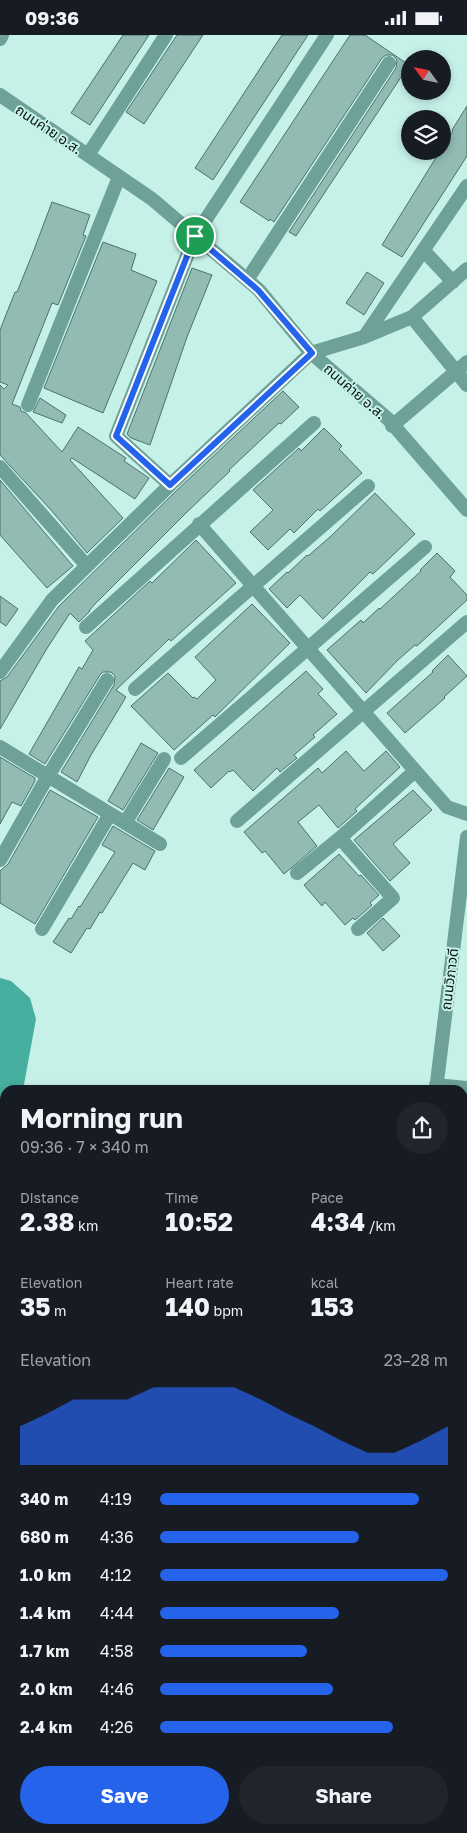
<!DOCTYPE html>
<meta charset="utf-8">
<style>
body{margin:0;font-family:"Golos Text","Noto Sans Thai",sans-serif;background:#20242c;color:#f1f3f6;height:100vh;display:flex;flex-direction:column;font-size:19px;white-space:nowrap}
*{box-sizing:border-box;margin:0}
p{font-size:16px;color:#9ea1a6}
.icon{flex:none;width:28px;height:28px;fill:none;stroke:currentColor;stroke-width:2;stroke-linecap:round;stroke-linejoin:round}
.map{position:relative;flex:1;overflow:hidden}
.sheet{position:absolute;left:0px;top:1050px;width:468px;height:749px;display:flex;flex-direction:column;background:#171b24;border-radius:15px 15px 0 0;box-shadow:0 2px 8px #0003}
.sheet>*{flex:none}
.needle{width:32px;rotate:303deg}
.tools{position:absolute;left:401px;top:15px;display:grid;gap:10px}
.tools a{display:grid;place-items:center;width:50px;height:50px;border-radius:50%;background:#171b24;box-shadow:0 2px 8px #0003;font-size:25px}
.pin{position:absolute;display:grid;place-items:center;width:42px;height:42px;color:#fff;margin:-21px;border:2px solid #fff;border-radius:50%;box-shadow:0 1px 5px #0007}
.round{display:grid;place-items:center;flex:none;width:52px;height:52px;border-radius:26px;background:#20242c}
.overview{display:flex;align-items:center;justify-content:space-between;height:85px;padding:0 20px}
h1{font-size:28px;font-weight:700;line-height:38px}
.figures{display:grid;grid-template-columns:repeat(3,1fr);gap:8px;height:85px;padding:5px 20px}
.figures div{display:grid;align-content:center}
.figures b{font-size:25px;font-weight:700}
.figures small{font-size:14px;font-weight:400}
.figures p{font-size:14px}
.chart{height:140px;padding:10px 20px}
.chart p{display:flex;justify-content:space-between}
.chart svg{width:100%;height:90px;margin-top:5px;fill:#2563eb;opacity:.7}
.button{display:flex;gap:10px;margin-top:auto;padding:10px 20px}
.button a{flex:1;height:58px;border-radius:30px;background:#2563eb;color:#fff;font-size:20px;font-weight:700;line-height:58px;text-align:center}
.button a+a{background:#20242c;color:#f1f3f6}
ul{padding:0 20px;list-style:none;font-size:16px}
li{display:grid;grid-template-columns:80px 60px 1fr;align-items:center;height:38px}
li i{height:12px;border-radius:6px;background:#2563eb}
.status{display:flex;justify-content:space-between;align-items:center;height:35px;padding:0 25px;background:#171b24;direction:ltr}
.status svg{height:14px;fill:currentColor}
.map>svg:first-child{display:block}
.water{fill:#46af9f}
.building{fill:#91bbb3;stroke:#4c736c}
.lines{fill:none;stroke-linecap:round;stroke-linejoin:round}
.minor{stroke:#6ea198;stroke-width:14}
.route-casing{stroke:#fff;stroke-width:10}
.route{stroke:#2563eb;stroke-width:6}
.labels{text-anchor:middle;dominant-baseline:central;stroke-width:4;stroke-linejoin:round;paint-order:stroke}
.street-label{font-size:14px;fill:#051411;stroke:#c6f1e9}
</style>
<div class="status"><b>09:36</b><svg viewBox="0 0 49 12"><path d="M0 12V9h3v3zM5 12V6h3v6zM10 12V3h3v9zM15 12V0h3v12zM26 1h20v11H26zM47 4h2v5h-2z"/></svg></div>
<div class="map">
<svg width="467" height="1798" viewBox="0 0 467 1798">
<rect width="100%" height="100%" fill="#c6f1e9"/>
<!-- water -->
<path class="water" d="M0,943L11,946L30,963L36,984L23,1055H5V1138L0,1154Z"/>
<!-- building -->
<path class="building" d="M123,0H149L90,90L71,78Z
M177,0H203L144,89L126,77Z
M282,0H308L213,145L195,133Z
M350,0H365L409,30L296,201L289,197L396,33L397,25L393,20H386L382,23L274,187L270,184L269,186L240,167Z
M467,71V121L402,222L382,210L440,116H442V112L453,96L452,95Z
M52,167L90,180L83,200L86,201L58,270L52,268L12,369L20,372L21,376L26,378L62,417L78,392L126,423L124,426L149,443L135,464L72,423L70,425L123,483L87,518L51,475L0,420V350L4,354L8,350L0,347V295L15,257H17L32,220Z
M103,207L136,219L131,235L157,246L103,378L44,353Z
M192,233L212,240L187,302L150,410L131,403L127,399Z
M367,237L384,248L364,280L346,268Z
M283,356L299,372L281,389L279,388L229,435L230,436L186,478L95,569L89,576H90L79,587L70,578L46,615L0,694V646L7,642L59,571L176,456Z
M40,363L66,380L62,388L33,377Z
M324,393L342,411L339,414L362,438L320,476L318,474L294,498L290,494L268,515L250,497L273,475L253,455L299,413L301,416Z
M0,445L73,531L47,553L0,500Z
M375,458L415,499L373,539L370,537L323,584L300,560L287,573L269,554L287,537L288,538L307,520L308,521L330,502Z
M196,505L236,548L171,606L169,604L116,655L126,662L91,720L77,747L61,737L114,650L115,641L111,637H103L100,640L45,729L29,719L79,632L82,634L93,615L85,606L150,546L152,548Z
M437,518L455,536L450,542L467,560V565L417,611L415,610L398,625L366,658L327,615L361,585L363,588L379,573L380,574L421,536L420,535Z
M0,561L18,574L6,591L0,587Z
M252,569L290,608L215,682L213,680L174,715L131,671L168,638L193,663L194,662L197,664L216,645L195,622Z
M448,620L467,641L444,662L445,663L405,698L387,678L433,637L432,636Z
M306,636L323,654L318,659L337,679L313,700L315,702L294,720L297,723L280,737L277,733L253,756L233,735L230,737L229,736L211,753L194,735Z
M141,708L158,718L123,775L108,766Z
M346,716L364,736L386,716L400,732L355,774L357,776L338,793L319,770L298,787L317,811L284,839L265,816L262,818L244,797L318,733L322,738Z
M0,722L35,743V746L21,771L12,767L0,789Z
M169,733L184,742L153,795L137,785Z
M50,755L98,782L35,889L0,868V836L8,829Z
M413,755L432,775L393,809L410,828L390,846L354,805Z
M113,791L155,816L145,835L133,828L102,878L100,877L90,894L87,893L71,918L53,907L69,883L71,884L79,871L80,872L115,817L102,810Z
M339,819L359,841L361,840L379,860L370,868L372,870L355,885L353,883L345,890L325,867L322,871L304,850Z
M383,883L400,901L383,916L367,898Z"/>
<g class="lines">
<!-- minor -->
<path class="minor" d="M0,4L2,0
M0,60L152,164L259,255L311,318L388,384L467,475
M88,120L166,0
M424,216L453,247
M247,245L389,28
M412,282L467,350
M365,301L467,151
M28,370L119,142
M392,391L467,327
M0,432L87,531
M170,450L116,401L195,201L327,0
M199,489L447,772L467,779
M86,592L314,388
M0,637L52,565L170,450L311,318L364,302L412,282L467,234
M135,654L368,451
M0,712L160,809
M181,723L425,512
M237,786L467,587
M125,788L164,724
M340,803L393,863L358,894
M0,825L48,741L107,645
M297,838L340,803L415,736
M42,894L110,779
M436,1050L467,1053
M436,1055L467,802
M462,1317L467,1318
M462,1574L467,1570
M164,1794L171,1798
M454,1794L458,1798
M324,1798V1794"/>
</g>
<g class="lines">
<defs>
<path id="route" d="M195,201L258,255L312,318L170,450L116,401Z"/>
</defs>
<!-- route casing -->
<use href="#route" class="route-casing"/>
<!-- route -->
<use href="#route" class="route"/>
</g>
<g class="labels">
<!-- street labels -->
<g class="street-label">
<text transform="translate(49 94) rotate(34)">ถนนค่าย อ.ส.</text>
<text transform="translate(355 356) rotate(41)">ถนนค่าย อ.ส.</text>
<text transform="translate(449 944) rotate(-83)">ถนนวิภาวดี</text>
</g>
</g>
</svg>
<div class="tools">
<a><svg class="needle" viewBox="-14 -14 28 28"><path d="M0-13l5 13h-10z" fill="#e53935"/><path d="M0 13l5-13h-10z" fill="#9ea1a6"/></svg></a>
<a><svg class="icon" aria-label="layers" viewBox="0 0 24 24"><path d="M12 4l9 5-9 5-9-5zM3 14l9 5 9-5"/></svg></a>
</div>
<div class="pin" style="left:195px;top:201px;background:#1e9e55"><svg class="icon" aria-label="arrive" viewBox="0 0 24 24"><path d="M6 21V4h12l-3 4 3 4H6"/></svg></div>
<section class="sheet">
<div class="overview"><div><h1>Morning run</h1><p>09:36 · 7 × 340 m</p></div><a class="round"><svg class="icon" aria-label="share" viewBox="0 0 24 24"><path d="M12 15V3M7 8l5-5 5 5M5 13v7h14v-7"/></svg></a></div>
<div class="figures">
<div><p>Distance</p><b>2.38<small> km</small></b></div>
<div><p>Time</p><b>10:52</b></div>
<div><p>Pace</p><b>4:34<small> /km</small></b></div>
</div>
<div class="figures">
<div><p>Elevation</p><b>35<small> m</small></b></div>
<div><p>Heart rate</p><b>140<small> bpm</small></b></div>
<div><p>kcal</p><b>153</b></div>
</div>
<div class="chart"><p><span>Elevation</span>23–28 m</p>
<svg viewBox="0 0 160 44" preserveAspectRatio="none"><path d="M0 44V25L10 19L20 12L30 12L40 12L50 6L60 6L70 6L80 6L90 12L100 19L110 25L120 32L130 38L140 38L150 32L160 25V44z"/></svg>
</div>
<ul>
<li><b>340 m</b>4:19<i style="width:90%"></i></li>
<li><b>680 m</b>4:36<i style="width:69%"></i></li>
<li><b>1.0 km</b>4:12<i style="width:100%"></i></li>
<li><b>1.4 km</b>4:44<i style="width:62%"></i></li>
<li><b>1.7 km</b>4:58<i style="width:51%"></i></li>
<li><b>2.0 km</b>4:46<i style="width:60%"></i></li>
<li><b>2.4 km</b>4:26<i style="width:81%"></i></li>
</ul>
<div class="button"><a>Save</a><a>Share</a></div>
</section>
</div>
